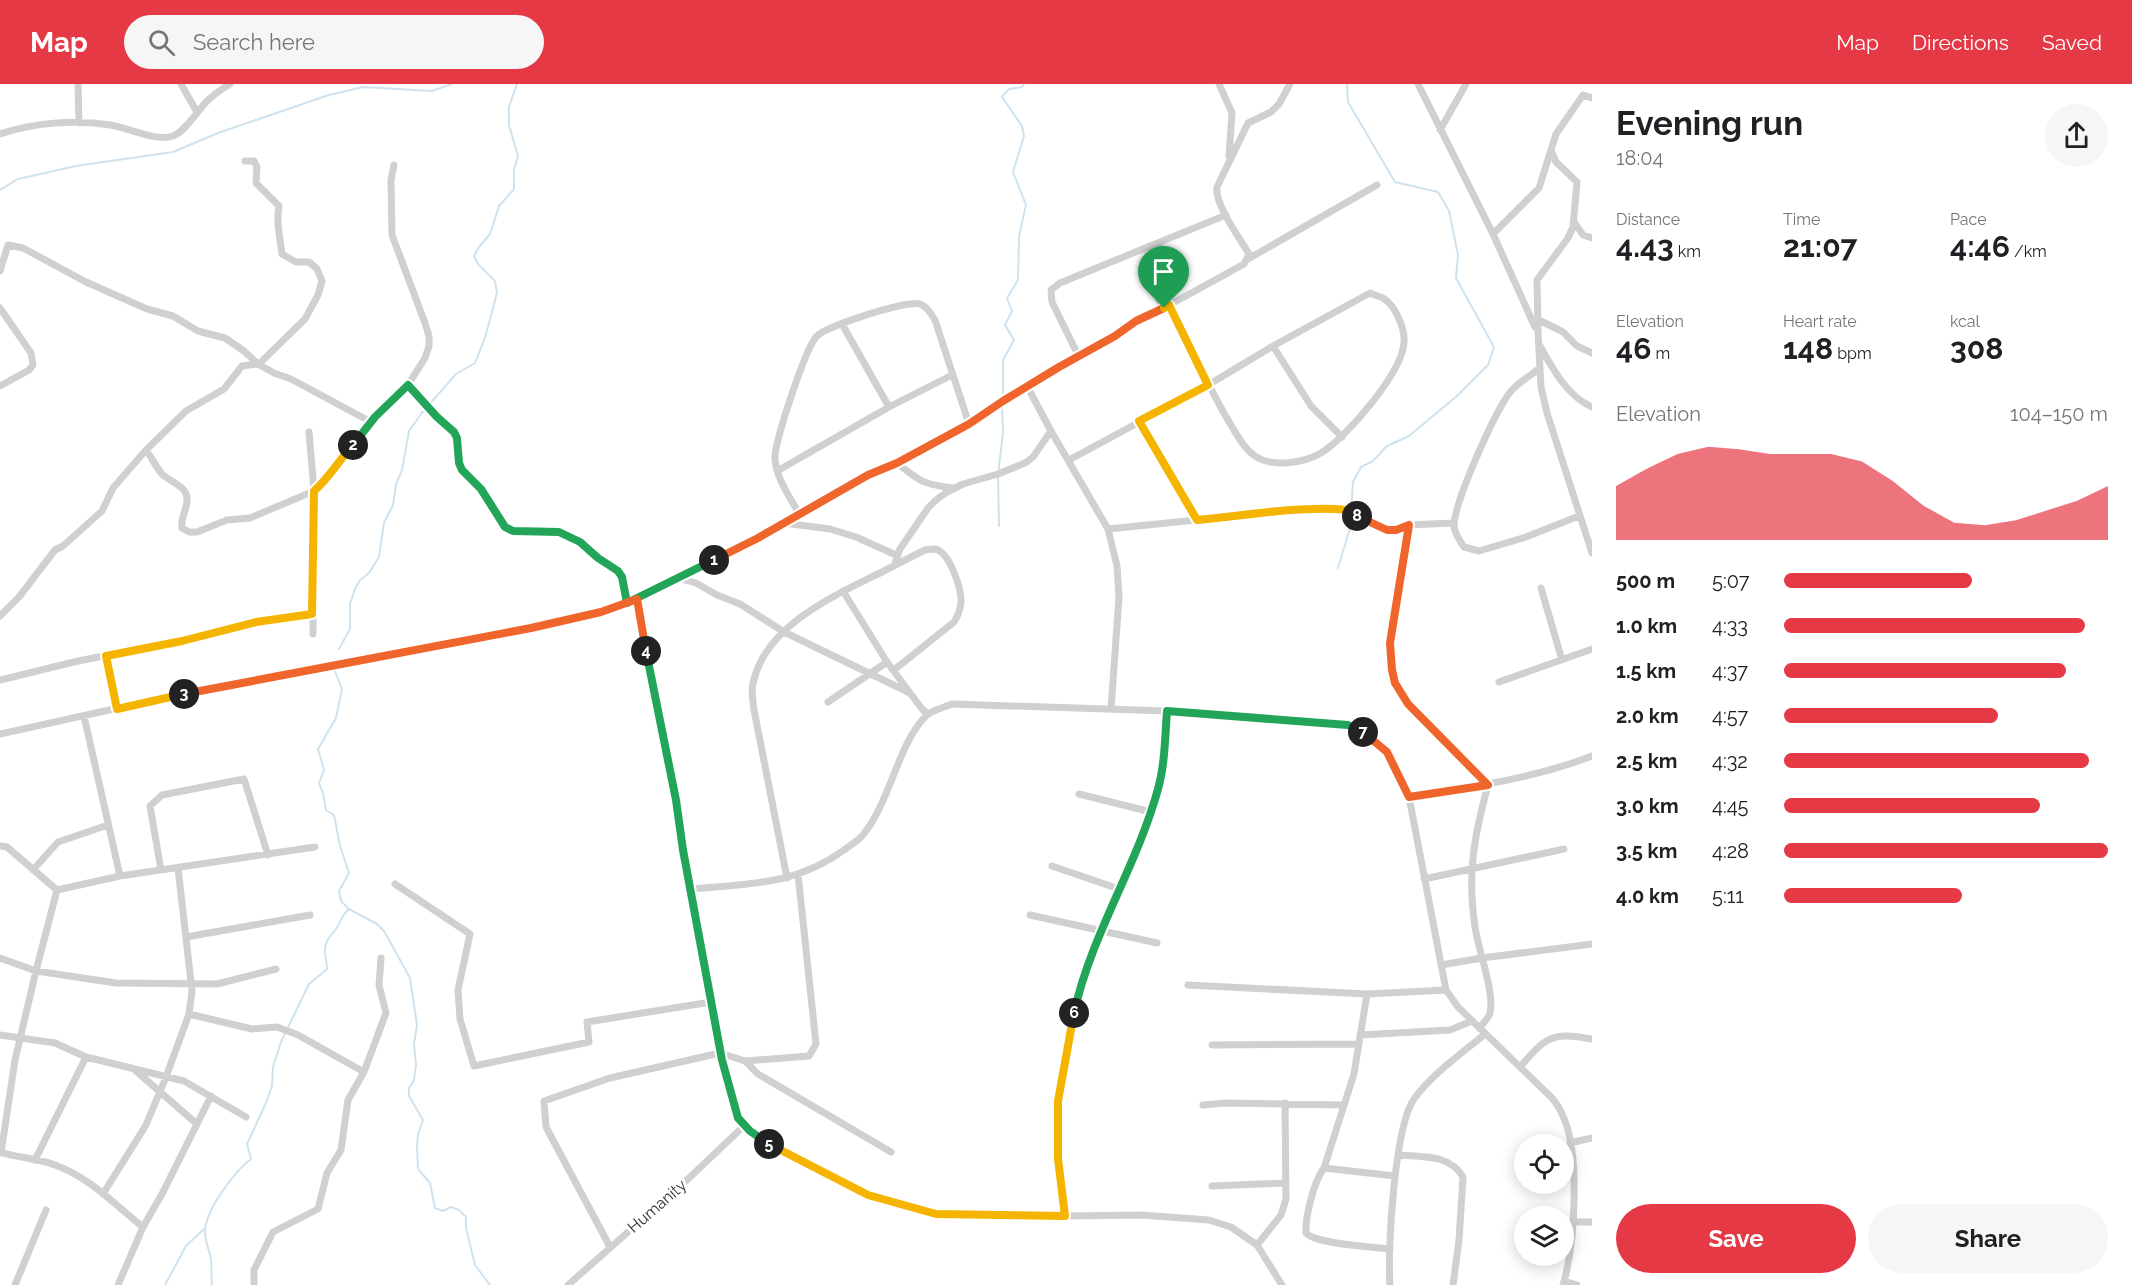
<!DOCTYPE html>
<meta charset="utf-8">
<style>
body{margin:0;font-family:Raleway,sans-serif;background:#f6f6f6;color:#202124;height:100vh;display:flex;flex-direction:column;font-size:22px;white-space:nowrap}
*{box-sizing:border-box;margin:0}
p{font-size:20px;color:#757577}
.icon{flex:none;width:33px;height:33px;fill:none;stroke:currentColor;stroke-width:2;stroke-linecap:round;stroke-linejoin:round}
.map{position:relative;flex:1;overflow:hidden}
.sheet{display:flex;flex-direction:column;background:#fff;width:540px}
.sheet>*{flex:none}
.controls{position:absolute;left:1514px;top:1050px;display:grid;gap:12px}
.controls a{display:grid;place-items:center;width:60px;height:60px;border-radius:50%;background:#fff;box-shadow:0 3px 15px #0003;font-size:30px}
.pin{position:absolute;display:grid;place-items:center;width:51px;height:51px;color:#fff;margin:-62px -26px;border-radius:50% 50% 50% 0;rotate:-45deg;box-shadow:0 0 6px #0007}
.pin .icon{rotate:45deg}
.km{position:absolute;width:30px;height:30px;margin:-15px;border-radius:50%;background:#222;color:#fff;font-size:16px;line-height:30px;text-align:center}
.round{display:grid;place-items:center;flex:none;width:63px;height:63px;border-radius:32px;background:#f6f6f6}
.headline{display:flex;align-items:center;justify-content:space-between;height:102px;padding:0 24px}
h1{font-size:33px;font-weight:700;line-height:45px}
.stats{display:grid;grid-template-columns:repeat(3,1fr);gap:9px;height:102px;padding:6px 24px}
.stats div{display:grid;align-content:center}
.stats b{font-size:30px;font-weight:700}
.stats small{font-size:16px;font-weight:400}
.stats p{font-size:16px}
.chart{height:168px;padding:12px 24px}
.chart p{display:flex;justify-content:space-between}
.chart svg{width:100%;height:108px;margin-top:6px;fill:#e63946;opacity:.7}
.action{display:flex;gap:12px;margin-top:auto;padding:12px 24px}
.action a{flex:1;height:69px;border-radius:36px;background:#e63946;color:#fff;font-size:24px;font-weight:700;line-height:69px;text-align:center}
.action a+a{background:#f6f6f6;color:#202124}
ul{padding:0 24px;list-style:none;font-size:20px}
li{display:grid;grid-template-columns:96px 72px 1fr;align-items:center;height:45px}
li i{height:15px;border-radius:8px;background:#e63946}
header{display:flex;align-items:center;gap:36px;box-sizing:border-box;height:84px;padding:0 30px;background:#e63946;color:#fff}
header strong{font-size:28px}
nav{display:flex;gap:33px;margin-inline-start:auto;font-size:21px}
.search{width:420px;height:54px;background:#f6f6f6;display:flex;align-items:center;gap:15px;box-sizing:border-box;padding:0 21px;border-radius:33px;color:#757577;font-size:22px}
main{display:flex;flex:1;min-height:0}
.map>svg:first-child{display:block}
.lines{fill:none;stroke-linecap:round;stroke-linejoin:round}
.stream{stroke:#cfe2ee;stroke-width:2}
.minor{stroke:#d0d0d0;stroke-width:7}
.split-1-casing{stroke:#fff;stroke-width:12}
.split-2-casing{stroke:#fff;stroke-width:12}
.split-3-casing{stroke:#fff;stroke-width:12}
.split-4-casing{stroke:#fff;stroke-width:12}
.split-5-casing{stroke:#fff;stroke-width:12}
.split-6-casing{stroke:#fff;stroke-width:12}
.split-7-casing{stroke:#fff;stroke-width:12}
.split-8-casing{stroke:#fff;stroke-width:12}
.split-9-casing{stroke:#fff;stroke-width:12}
.split-1{stroke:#f0652b;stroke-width:8}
.split-2{stroke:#22a559;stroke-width:8}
.split-3{stroke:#f5b400;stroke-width:8}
.split-4{stroke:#f0652b;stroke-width:8}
.split-5{stroke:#22a559;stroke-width:8}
.split-6{stroke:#f5b400;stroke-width:8}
.split-7{stroke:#22a559;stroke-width:8}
.split-8{stroke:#f0652b;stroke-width:8}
.split-9{stroke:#f5b400;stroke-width:8}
.labels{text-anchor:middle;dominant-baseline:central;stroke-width:6;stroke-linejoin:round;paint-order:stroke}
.street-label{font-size:16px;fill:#333;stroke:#fff}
</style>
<header>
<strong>Map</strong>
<div class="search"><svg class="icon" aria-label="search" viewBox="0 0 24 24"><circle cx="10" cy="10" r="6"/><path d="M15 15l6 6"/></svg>Search here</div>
<nav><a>Map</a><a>Directions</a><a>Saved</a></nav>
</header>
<main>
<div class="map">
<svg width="1592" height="1201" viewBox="0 0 1592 1201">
<rect width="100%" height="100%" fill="#fff"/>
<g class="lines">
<!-- stream -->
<path class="stream" d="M0,106L18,95L76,82L173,68L218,49L329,11L363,3L432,7L452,0
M1003,314V276L1014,256L1005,241L1012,227L1007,214L1018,196L1019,152L1026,121L1013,88L1024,52L1022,42L1002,13L1009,5L1022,3L1024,0
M999,442L998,390L1003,349L1002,320
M1338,484L1350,444L1353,398L1361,383L1373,377L1387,362L1409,352L1457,312L1488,281L1494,263L1456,194L1458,171L1449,127L1438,108L1395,98L1348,18L1347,0
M339,565L350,545V520L355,505L360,496L369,489L379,473L384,439L393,421L396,400L402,386L409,347L421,330L456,290L475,279L485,254L497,209L495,197L478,180L474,172L479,163L490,150L499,122L514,105V86L518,72L509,41V23L517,0
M334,585L342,605L336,634L318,665L324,686L319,699L323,709L326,726L334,731L340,762L349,789L339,807L341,817L349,825L377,840L384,847L410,894L417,941L414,960L416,981L414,996L409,1004V1012L423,1036L418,1050L417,1063L418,1085L430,1099L435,1124L443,1127L451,1123L459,1126L466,1133V1144L475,1181L490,1201
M165,1201L186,1162L204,1145
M212,1201C211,1193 212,1185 211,1177C210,1166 204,1157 205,1145C208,1123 234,1088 251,1075L247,1060L266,1019L272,1002L273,983L281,958L309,900L327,885C327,878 325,872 325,866C325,856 331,852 336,845C341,838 341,832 349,825"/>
<!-- minor -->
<path class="minor" d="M78,0L79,39
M181,0L197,28
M1219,0L1232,29L1229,72
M1418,0L1493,150L1535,243
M1440,46L1466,0
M0,50C33,39 75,35 110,41C127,43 155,58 173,52C185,48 198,26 208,16C215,10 223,4 230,0
M1551,66L1556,78L1577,98L1573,143L1568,154L1537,196L1538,248L1541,303L1547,329L1592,469
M1574,138L1583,151L1592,154
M1493,150L1539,104L1556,50L1583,11L1592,14
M1160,159C1153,185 1148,200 1164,224
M1248,175L1377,101
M0,187L8,161L23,164L86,198L147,225L173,232L198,247L225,254L244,267L258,280L274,289L291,295L371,338
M0,224L31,269L33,281L29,286L0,302
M1537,235L1563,248L1577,262L1592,269
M842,240L889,323
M1273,262L1311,322L1342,353
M1540,262C1552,284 1568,313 1592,323
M1079,273L1052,218L1051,206L1060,199L1094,185L1226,131
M1540,284C1530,292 1515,300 1508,311C1494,331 1453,420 1454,443C1455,450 1460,457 1464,463L1479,467L1526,453L1579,432
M408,301L437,333L454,348L457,354L459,379L462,386L481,405L505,443L513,447L559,448L580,458L598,474L618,487L622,493L627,519
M1027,302L1051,347L1108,445L1117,482L1119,513L1111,625
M1139,337L1197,436
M309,348L314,407L313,550
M146,366C152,374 156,383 162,390C170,398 188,402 187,416C187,427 180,433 182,444L189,448H197L227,436L250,434L314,407L326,396L342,373L375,333L408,301L425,274L429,262V252L425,239L392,151L391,96L394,81
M1069,376L1208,301L1273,262L1370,209C1374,211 1379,212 1383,214C1395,221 1405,244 1404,258C1403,288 1346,354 1321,369C1304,379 1272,384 1255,372C1241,362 1234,345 1225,331C1205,295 1187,258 1169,221
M897,379C921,398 922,400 953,404
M777,387L889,323L952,291
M799,430C790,413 776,394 775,375C774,359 805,266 816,253C825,242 907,216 920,220C928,223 931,230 935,236L969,340
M784,439L830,445L856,453L896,471
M1409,441L1390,559L1392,586L1395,599L1408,620L1488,701C1474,753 1467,789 1475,843C1478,865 1495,909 1490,929C1488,935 1483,940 1479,944
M1108,445L1293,426L1338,425L1351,428L1387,446H1396L1407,441L1454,439
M894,482L900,465L928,424L936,416L947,408L963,400L998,390L1025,379L1033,373L1051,347
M678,494L696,499L717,511L740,520L784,548L910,609
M1541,504L1562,576
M843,507L887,578L922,625L928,630
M637,515L642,547L676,715L683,766L722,976L738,1034L750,1047L770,1061L868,1111L936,1130L1065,1132L1141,1131L1209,1136L1231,1143L1257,1161L1282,1201
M0,532L19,513L55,466L63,462L102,427L113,404L146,366L186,327L224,305L242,282L258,280L262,277L305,235L318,211L322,197L317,185L309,178H296L282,170C280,153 276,139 279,122L256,99L257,83L254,77H245
M106,572L117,625
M0,596L78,577L182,557L256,538L312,530
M1499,598L1592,565
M828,618L887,578
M84,632L120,792
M0,650L168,613L531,544L624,521L758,454L868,391L924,365L969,340L1003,317L1115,252L1136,237L1155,229L1244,180L1249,170C1240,155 1214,119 1217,103L1248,39L1271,28L1279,20L1290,0
M1079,710L1151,728
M1409,713C1471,703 1532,695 1592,672
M0,762L7,763L57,806
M1052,782L1119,805
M33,786L58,758L108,741
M161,786L150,722L162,711L244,695L268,771
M787,794L754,626C753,618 751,607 753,599C766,540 836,511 884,487C897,480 911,473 925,466C925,466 934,465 935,465C950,468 962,506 961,519C960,526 958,532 954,538L894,586
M1424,795L1564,765
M395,800L470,850L458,906L460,935L474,982L589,958L587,938L711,918
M691,805C748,800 796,801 844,766C850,762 857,757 862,752C890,720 898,658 927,631C933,626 945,623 952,620L1167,627L1348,641L1367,650L1387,668L1409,713L1446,906L1458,923L1552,1014C1556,1019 1560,1024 1562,1030C1581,1068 1575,1161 1563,1201
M1030,831L1157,859
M186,853L310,831
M0,874L36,887L116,899L217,900L276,885
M1482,874L1592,860
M1441,881L1482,874
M1188,901L1367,910L1446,906
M1367,910L1354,990L1324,1084C1314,1097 1305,1133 1306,1149C1315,1160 1373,1163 1390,1165
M189,930L252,945L277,943L298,951L364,988
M0,951L55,959L86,973L184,997L246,1033
M1360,951L1450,946L1472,937
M1212,961L1359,960
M745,977L758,990L891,1068
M1520,983C1547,952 1551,948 1592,955
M136,987L197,1040
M1203,1021L1226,1019L1343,1021
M1570,1059L1592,1054
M0,1068C18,1074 38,1074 55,1081C89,1093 114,1120 143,1143L118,1201
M1,1069L15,976L36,887L57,806L120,792L315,763
M1399,1071C1422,1073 1450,1070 1463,1093L1459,1156L1453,1201
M35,1076L86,973
M1324,1084L1395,1092
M1212,1102L1286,1099
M103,1110L146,1041L166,993L189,930L192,907L178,784
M1065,1132L1058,1075V1017L1067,963L1079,908L1102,846L1151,728L1159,704L1163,684L1167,627
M1573,1138H1592
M143,1143L162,1110L211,1012
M1257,1161L1281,1131L1286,1115L1285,1019
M610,1163L546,1043L544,1017L610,994L720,969L745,977L809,972L816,960L798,790
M1564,1197L1577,1201
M15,1201L46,1126
M254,1201V1186L273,1148L318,1125L327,1089L341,1066L348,1016L364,988L386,929L379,901L381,874
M568,1201L688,1095L745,1041
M1390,1201C1387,1166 1395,1041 1414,1015C1432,990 1461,970 1485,950"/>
</g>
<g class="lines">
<defs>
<path id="split-1" d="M714,476L758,454L868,391L897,379L969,340L1003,317L1059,283L1115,252L1136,237L1164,224"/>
<path id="split-2" d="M353,361L375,333L408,301L437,333L454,348L457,354L459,379L462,386L481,405L505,443L513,447L559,448L580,458L598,474L618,487L622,493L627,519L714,476"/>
<path id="split-3" d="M184,610L117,625L106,572L182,557L256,538L312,530L314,407C330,393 339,376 353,361"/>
<path id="split-4" d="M184,610L531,544L601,528L637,515L646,567"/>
<path id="split-5" d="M646,567L676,716L683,766L722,976L738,1034L750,1047L769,1060"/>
<path id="split-6" d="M769,1060L868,1111L936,1130L1065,1132L1058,1075V1017L1074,929"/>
<path id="split-7" d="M1074,929C1091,851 1137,782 1158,705C1165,680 1165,653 1167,627L1348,641L1363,648"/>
<path id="split-8" d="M1357,432L1387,446H1396L1409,441L1390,559L1392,586L1395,599L1408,620L1488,701L1409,713L1387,668L1363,648"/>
<path id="split-9" d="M1164,224L1169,221L1208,301L1139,337L1197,436C1242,432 1290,423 1336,425C1343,425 1351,428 1357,432"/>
</defs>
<!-- split-1 casing -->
<use href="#split-1" class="split-1-casing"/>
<!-- split-2 casing -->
<use href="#split-2" class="split-2-casing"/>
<!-- split-3 casing -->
<use href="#split-3" class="split-3-casing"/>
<!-- split-4 casing -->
<use href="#split-4" class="split-4-casing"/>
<!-- split-5 casing -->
<use href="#split-5" class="split-5-casing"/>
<!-- split-6 casing -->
<use href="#split-6" class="split-6-casing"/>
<!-- split-7 casing -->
<use href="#split-7" class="split-7-casing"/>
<!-- split-8 casing -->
<use href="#split-8" class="split-8-casing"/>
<!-- split-9 casing -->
<use href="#split-9" class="split-9-casing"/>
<!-- split-1 -->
<use href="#split-1" class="split-1"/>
<!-- split-2 -->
<use href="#split-2" class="split-2"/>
<!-- split-3 -->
<use href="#split-3" class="split-3"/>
<!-- split-4 -->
<use href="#split-4" class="split-4"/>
<!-- split-5 -->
<use href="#split-5" class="split-5"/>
<!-- split-6 -->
<use href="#split-6" class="split-6"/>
<!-- split-7 -->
<use href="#split-7" class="split-7"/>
<!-- split-8 -->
<use href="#split-8" class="split-8"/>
<!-- split-9 -->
<use href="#split-9" class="split-9"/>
</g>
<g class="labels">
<!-- street labels -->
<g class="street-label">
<text transform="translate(657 1122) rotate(-41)">Humanity</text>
</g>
</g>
</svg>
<div class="controls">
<a><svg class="icon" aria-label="locate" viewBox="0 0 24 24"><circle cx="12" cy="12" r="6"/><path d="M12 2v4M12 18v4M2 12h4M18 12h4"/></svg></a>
<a><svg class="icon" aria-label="layers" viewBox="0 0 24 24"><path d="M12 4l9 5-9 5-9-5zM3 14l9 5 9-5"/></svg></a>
</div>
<div class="pin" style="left:1164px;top:224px;background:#1e9e55"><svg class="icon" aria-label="arrive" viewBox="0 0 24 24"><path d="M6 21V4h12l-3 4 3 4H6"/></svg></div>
<b class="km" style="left:714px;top:476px">1</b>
<b class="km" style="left:353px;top:361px">2</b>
<b class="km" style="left:184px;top:610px">3</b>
<b class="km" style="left:646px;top:567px">4</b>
<b class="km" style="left:769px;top:1060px">5</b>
<b class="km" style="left:1074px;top:929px">6</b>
<b class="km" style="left:1363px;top:648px">7</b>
<b class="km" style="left:1357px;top:432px">8</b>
</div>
<section class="sheet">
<div class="headline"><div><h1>Evening run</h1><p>18:04</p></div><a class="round"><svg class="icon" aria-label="share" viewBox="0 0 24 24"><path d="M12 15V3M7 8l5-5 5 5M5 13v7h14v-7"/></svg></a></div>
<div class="stats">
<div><p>Distance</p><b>4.43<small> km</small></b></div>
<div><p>Time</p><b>21:07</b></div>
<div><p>Pace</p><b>4:46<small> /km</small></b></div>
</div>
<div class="stats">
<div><p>Elevation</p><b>46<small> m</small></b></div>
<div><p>Heart rate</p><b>148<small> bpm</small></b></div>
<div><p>kcal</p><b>308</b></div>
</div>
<div class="chart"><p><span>Elevation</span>104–150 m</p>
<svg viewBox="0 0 160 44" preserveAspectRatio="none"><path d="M0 44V22L10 15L20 9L30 6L40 7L50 9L60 9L70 9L80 12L90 20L100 30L110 37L120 38L130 36L140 32L150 28L160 22V44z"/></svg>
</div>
<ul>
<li><b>500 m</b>5:07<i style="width:58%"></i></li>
<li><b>1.0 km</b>4:33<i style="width:93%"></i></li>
<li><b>1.5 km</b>4:37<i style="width:87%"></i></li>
<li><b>2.0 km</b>4:57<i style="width:66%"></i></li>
<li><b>2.5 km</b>4:32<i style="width:94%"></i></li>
<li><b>3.0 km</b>4:45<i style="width:79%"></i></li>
<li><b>3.5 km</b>4:28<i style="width:100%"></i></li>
<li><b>4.0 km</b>5:11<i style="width:55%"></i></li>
</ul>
<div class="action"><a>Save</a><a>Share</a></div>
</section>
</main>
